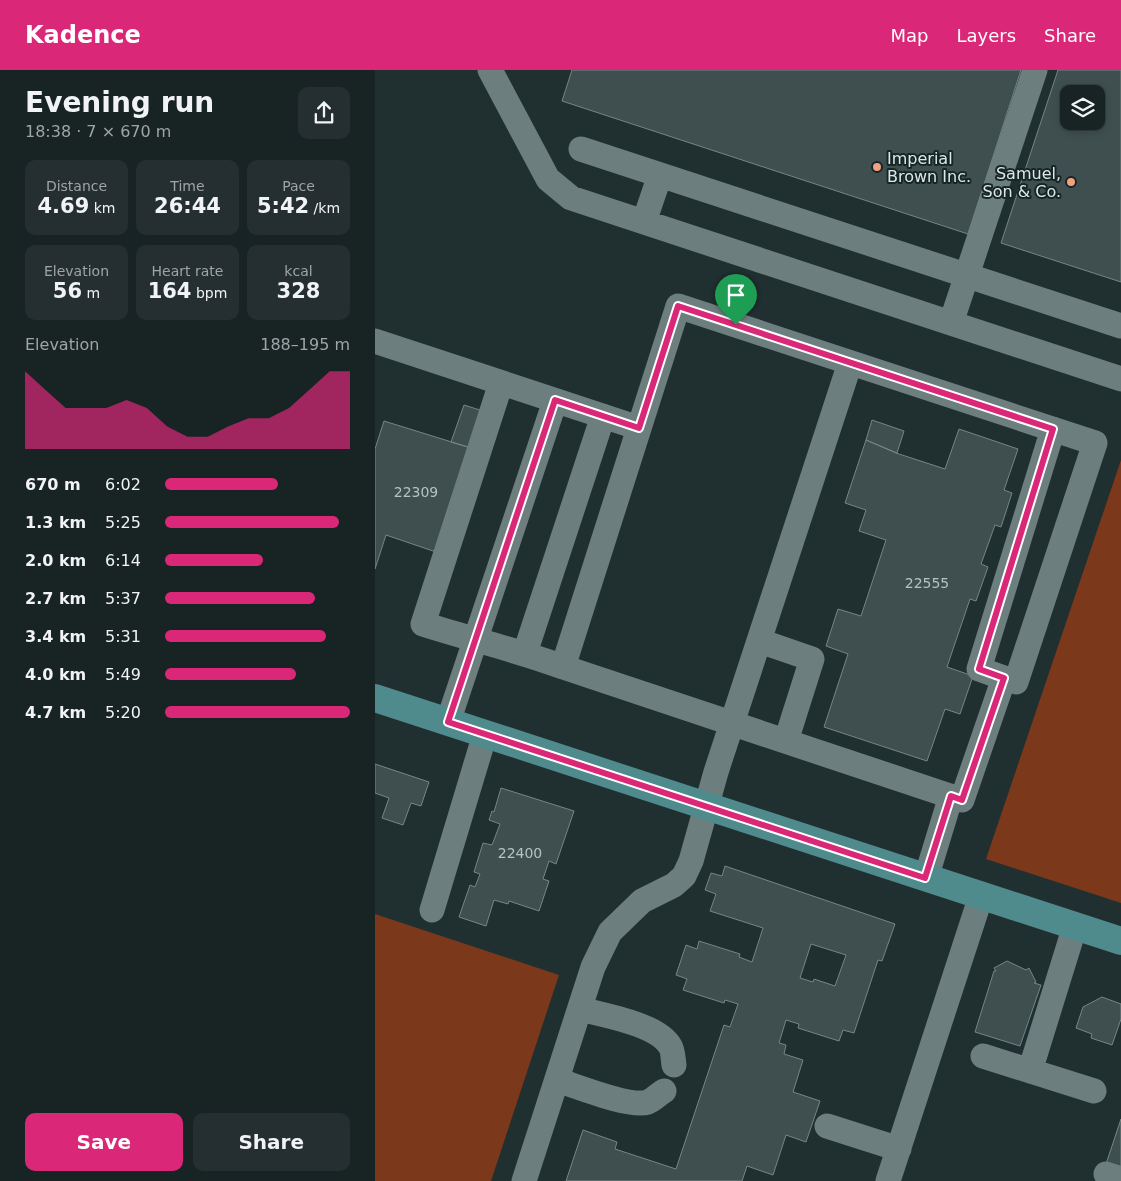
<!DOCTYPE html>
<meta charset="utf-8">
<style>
body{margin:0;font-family:"DejaVu Sans",sans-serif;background:#252f31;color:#f1f3f6;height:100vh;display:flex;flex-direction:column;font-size:19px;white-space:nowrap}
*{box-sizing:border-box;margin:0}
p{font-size:16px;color:#9fa4a6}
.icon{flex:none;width:28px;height:28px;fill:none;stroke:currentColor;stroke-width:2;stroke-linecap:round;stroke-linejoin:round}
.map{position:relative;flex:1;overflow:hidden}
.side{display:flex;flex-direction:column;background:#182324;width:375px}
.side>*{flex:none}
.buttons{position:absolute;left:685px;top:15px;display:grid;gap:10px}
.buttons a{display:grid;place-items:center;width:45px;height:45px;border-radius:10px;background:#182324;box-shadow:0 2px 8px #0003,0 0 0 1px #364041;font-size:25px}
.pin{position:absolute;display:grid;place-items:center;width:42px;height:42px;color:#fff;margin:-51px -21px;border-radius:50% 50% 50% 0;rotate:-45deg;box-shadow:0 0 5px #0007}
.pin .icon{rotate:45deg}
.round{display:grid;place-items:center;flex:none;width:52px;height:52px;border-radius:10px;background:#252f31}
.headline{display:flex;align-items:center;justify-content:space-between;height:85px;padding:0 25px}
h1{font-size:28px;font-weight:700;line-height:38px}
.stats{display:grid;grid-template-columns:repeat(3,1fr);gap:8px;height:85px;padding:5px 25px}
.stats div{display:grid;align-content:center;border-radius:10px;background:#252f31;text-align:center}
.stats b{font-size:21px;font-weight:700}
.stats small{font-size:14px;font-weight:400}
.stats p{font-size:14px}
.chart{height:140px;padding:10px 25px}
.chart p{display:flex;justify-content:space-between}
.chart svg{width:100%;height:90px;margin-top:5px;fill:#db2777;opacity:.7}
.cta{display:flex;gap:10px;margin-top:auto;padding:10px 25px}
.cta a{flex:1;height:58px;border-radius:10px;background:#db2777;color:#fff;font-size:20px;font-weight:700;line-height:58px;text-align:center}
.cta a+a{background:#252f31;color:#f1f3f6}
ul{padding:0 25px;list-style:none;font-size:16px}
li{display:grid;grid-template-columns:80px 60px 1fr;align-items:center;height:38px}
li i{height:12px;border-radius:6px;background:#db2777}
header{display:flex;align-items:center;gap:30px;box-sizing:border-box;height:70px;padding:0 25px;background:#db2777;color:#fff}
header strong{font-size:24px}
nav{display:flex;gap:28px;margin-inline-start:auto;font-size:18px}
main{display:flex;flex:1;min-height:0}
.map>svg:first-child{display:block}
.green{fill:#7c381b}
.building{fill:#3f4f50;stroke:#758687;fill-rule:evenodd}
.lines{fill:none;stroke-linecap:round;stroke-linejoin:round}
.minor{stroke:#6d7e7e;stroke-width:25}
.major{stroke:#4f8a8c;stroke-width:28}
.route-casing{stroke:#fff;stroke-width:10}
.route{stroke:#db2777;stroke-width:6}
.poi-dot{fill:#f2a080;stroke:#162526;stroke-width:2}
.labels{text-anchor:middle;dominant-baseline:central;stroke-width:4;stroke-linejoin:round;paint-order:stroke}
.number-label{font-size:14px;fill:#b6c1c2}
.poi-label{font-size:16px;fill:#dee7e8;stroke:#162526;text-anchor:start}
</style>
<header>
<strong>Kadence</strong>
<nav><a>Map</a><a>Layers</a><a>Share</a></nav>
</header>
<main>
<section class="side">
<div class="headline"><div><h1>Evening run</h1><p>18:38 · 7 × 670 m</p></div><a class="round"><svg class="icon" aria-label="share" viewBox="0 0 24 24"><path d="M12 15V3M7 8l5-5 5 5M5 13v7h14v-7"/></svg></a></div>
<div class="stats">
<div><p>Distance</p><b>4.69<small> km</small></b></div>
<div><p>Time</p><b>26:44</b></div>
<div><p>Pace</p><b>5:42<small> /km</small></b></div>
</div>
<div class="stats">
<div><p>Elevation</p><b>56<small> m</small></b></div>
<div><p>Heart rate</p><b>164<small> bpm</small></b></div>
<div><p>kcal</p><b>328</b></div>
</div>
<div class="chart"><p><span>Elevation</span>188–195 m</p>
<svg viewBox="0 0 160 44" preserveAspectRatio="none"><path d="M0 44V6L10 15L20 24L30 24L40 24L50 20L60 24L70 33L80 38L90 38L100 33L110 29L120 29L130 24L140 15L150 6L160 6V44z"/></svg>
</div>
<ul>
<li><b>670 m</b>6:02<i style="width:61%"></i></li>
<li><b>1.3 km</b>5:25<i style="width:94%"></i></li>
<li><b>2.0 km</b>6:14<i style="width:53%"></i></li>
<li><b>2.7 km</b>5:37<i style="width:81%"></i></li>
<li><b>3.4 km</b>5:31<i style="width:87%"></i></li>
<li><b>4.0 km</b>5:49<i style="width:71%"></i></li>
<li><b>4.7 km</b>5:20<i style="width:100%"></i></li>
</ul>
<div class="cta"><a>Save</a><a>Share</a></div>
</section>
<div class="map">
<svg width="746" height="1111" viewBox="0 0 746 1111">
<rect width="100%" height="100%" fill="#202f30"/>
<!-- green -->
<path class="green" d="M746,390V833L611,789Z
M0,844L184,905L116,1111H0Z"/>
<!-- building -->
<path class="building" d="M197,0H646L593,164L187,31Z
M683,0H746V212L626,173ZM694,24H721V51H694Z
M89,335L108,341L96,378L76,372Z
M497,350L529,361L522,383L491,370Z
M9,351L96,378L61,482L11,465L0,499V379Z
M584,359L643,379L629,420L637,423L626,457L620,455L606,494L613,497L601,531L595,529L572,597L598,606L585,644L570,639L552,691L449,657L473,584L451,576L463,539L486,546L511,470L484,461L491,440L470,433L491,370L521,383L570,399Z
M0,694L54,712L46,736L36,733L28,755L7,748L14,728L0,723Z
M126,718L199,741L181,794L174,791L168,809L174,811L164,841L134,831L133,834L119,830L111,856L84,847L95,815L100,817L105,804L99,802L108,773L117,775L125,754L114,750L117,741L119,742Z
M350,796L520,854L507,891L503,890L479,963L468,960L464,971L423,958L424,954L411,950L404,973L411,975L409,984L428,990L418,1022L445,1031L431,1072L411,1065L398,1105L372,1096L367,1111H191L208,1060L242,1072L240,1079L301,1099L349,955L355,957L363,934L350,930L349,933L308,920L312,909L301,905L311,875L322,879L324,871L365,884L364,887L377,892L388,858L335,841L341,824L330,820L336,803L347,806ZM436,874L471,885L460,916L439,909L438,912L425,908Z
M632,891L651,900L654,898L661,912L659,913L666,915L645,976L600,962L619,901H621L619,898Z
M727,927L746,934V949L737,975L716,968L717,964L701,958L708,937Z
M746,1049V1099L731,1094Z"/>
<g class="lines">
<!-- minor -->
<path class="minor" d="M115,0L173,109L196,128L746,309
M206,79L746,256
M269,152L285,105
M303,236L720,373L641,612L629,608L587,730L188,597Z
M576,253L660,0
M0,271L264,358
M126,313L48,554C95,569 142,580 188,597
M385,571L437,589L411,671
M150,583L228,346
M629,608L604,599L678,359
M73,652L180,331
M551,808L576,726
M57,840L110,664
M205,939C228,945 282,954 295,976C298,980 298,989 299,995
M608,986L719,1021
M655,1001L700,856
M182,1010C202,1016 254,1038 273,1032C278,1030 284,1024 289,1021
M452,1056L524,1079
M731,1104L746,1109
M149,1111L218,897L235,862L267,831L299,815L309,806L316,791L341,702L475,293
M513,1111L606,826"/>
<!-- major -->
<path class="major" d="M0,628L746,871"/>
</g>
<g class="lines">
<defs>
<path id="route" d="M303,236L678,359L604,599L629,608L587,730L576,726L550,808L73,652L180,330L264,358Z"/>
</defs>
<!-- route casing -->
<use href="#route" class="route-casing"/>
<!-- route -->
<use href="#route" class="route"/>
</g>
<!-- markers -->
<g class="poi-dot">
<circle cx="502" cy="97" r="5"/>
<circle cx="696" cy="112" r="5"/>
</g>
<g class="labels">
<!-- number labels -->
<g class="number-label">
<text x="41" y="422">22309</text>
<text x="552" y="513">22555</text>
<text x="145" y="783">22400</text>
</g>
<!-- poi labels -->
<g class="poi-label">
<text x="512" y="88">Imperial<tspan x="512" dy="18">Brown Inc.</tspan></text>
<text x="686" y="103" text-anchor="end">Samuel,<tspan x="686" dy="18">Son &amp; Co.</tspan></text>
</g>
</g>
</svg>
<div class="buttons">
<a><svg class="icon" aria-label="layers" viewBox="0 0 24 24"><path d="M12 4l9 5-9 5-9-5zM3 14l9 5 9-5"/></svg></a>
</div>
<div class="pin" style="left:361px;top:255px;background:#1e9e55"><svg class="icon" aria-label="arrive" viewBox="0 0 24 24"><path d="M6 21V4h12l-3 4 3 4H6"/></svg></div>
</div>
</main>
